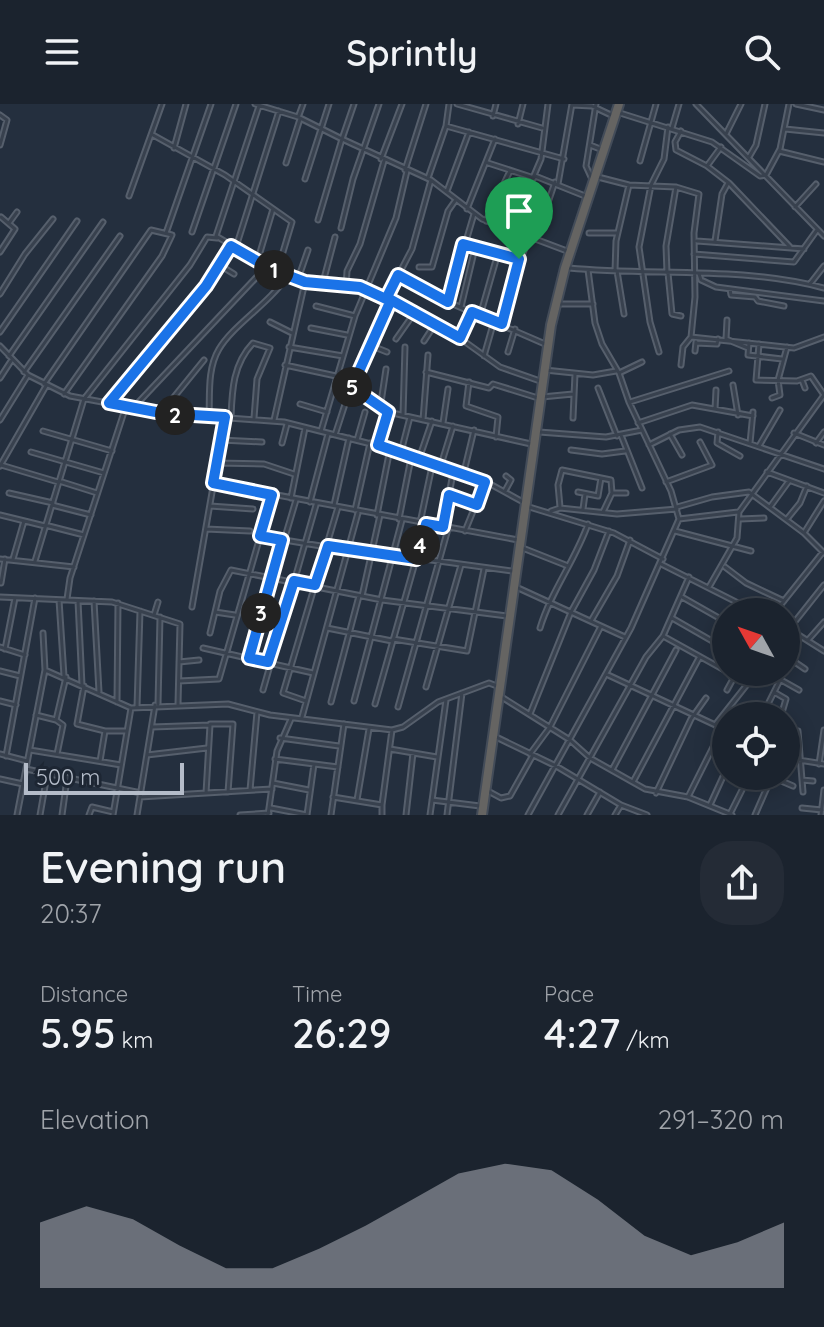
<!DOCTYPE html>
<meta charset="utf-8">
<style>
body{margin:0;font-family:Quicksand,sans-serif;background:#242b36;color:#f1f3f6;height:100vh;display:flex;flex-direction:column;font-size:30px;white-space:nowrap}
*{box-sizing:border-box;margin:0}
p{font-size:26px;color:#a0a4aa}
.icon{flex:none;width:44px;height:44px;fill:none;stroke:currentColor;stroke-width:2;stroke-linecap:round;stroke-linejoin:round}
.map{position:relative;height:711px;overflow:hidden}
.drawer{display:flex;flex-direction:column;background:#1b232e;flex:1}
.drawer>*{flex:none}
.needle{width:52px;rotate:310deg}
.controls{position:absolute;left:712px;top:494px;display:grid;gap:16px}
.controls a{display:grid;place-items:center;width:88px;height:88px;border-radius:50%;background:#1b232e;box-shadow:0 4px 20px #0003,0 0 0 2px #39404a;font-size:40px}
.scale{position:absolute;left:24px;bottom:20px;width:160px;box-sizing:border-box;padding-left:8px;border:4px solid #b4bcc9;border-top:0;font-size:22px;line-height:28px;white-space:nowrap;color:#b4bcc9;-webkit-text-stroke:6px #1d2633;paint-order:stroke}
.pin{position:absolute;display:grid;place-items:center;width:68px;height:68px;color:#fff;margin:-82px -34px;border-radius:50% 50% 50% 0;rotate:-45deg;box-shadow:0 0 8px #0007}
.pin .icon{rotate:45deg}
.km{position:absolute;width:40px;height:40px;margin:-20px;border-radius:50%;background:#222;color:#fff;font-size:22px;line-height:40px;text-align:center}
.round{display:grid;place-items:center;flex:none;width:84px;height:84px;border-radius:32px;background:#242b36}
.head{display:flex;align-items:center;justify-content:space-between;height:136px;padding:0 40px}
h1{font-size:44px;font-weight:600;line-height:60px}
.figures{display:grid;grid-template-columns:repeat(3,1fr);gap:12px;height:136px;padding:8px 40px}
.figures div{display:grid;align-content:center}
.figures b{font-size:40px;font-weight:600}
.figures small{font-size:22px;font-weight:400}
.figures p{font-size:22px}
.chart{height:224px;padding:16px 40px}
.chart p{display:flex;justify-content:space-between}
.chart svg{width:100%;height:144px;margin-top:8px;fill:#8c9099;opacity:.7}
header{display:flex;justify-content:space-between;align-items:center;height:104px;padding:0 40px;background:#1b232e;font-size:36px;font-weight:600}
.map>svg:first-child{display:block}
.lines{fill:none;stroke-linecap:round;stroke-linejoin:round}
.minor-casing{stroke:#565f6c;stroke-width:7}
.trunk-casing{stroke:#434c59;stroke-width:12}
.minor{stroke:#38414e;stroke-width:3}
.trunk{stroke:#656462;stroke-width:8}
.route-casing{stroke:#fff;stroke-width:16}
.route{stroke:#1a73e8;stroke-width:10}
</style>
<header><svg class="icon" aria-label="menu" viewBox="0 0 24 24"><path d="M4 6h16M4 12h16M4 18h16"/></svg>Sprintly<svg class="icon" aria-label="search" viewBox="0 0 24 24"><circle cx="10" cy="10" r="6"/><path d="M15 15l6 6"/></svg></header>
<div class="map">
<svg width="824" height="711" viewBox="0 0 824 711">
<rect width="100%" height="100%" fill="#242f3e"/>
<g class="lines">
<defs>
<path id="minor" d="M255,0L298,13L342,35L318,116
M354,0L342,35L431,76L482,115L567,147
M457,0L542,24
M696,0L824,132
M796,0L824,6
M572,1L592,2L611,11
M259,2L216,132L277,168
M620,9L712,38L760,72L766,71L780,45L789,0
M0,11L7,16L0,41
M299,11L303,0
M493,12L496,0
M518,20L523,0
M446,22L564,55
M672,24L679,0
M785,25L824,29
M681,27L675,38L676,46L707,62L729,79L790,143
M726,30L741,0
M153,31L225,71L292,118L277,168L318,182L367,186L450,227L500,263L540,277
M590,41L600,45
M174,44L186,0
M779,47L824,58
M749,53L756,41L765,0
M381,55L402,0
M640,57L656,0
M286,59L300,15
M488,59L534,74
M707,62L721,43
M405,66L426,0
M535,72L585,92
M591,73L586,62L596,0
M598,73L629,81L676,83L699,90L694,129L695,193L691,233L794,244L824,233
M428,74L446,22L449,0
M305,75L329,0
M558,80L572,0
M447,87L469,28
M129,92L162,0
M795,103L816,80
M467,105L495,35
M486,117L510,67
M9,119L17,108
M341,124L353,75L379,0
M511,125L541,55L548,0
M192,128L236,0
M166,129L211,0
M589,129H617
M536,134L555,78
M697,137L804,145
M715,137L722,90L728,79
M463,140L519,155
M236,143L279,7
M0,148L15,125L1,113
M694,150L794,158L817,126
M258,155L273,105
M221,162L234,170
M419,163H432L448,107L455,97
M569,164C653,172 741,162 824,184
M615,167L616,137L629,81
M617,167L624,210
M667,169L666,142L676,83
M668,169L672,210L681,212
M699,170L701,176L716,183L824,197
M398,171L439,194L545,240
M298,175L308,146
M810,180L824,162
M322,182L335,133
M346,183L347,167L360,140L384,57
M730,185L731,191L755,193L758,197L784,202
M0,190L25,150L53,115
M386,195L412,145L431,76
M448,198L474,110
M557,200H593
M316,202L355,212
M461,203L475,144
M480,212L498,149
M727,216L726,235L748,244
M270,218L292,229
M502,220L513,177L529,133
M311,224L347,231
M0,228L77,117
M460,234L472,208
M396,235L415,208
M424,237L435,220
M696,239L717,240L718,235
M749,239L748,251L782,255
M759,240L756,276L797,277L811,272L824,291
M372,241L391,196
M0,242L28,271L70,292L161,309L284,318L387,344L492,381L523,398
M289,243L343,252
M695,247L696,238
M508,248L515,225
M659,248L650,218L639,143L651,81L664,55L668,23
M9,252L103,118
M484,252L494,217
M285,261L336,272
M681,261L683,243L691,233
M545,266L593,271L616,267
M24,268L120,132
M426,268L489,284L493,280L538,294
M619,269L642,258
M0,274L11,257
M802,276L805,284
M469,278L466,302L498,313L496,333
M44,280L151,126L172,131L162,152L64,290
M733,281L738,311
M352,283L388,308L531,340
M598,284L617,332
M542,293L573,290
M772,294L780,291L778,276L787,243
M630,298L729,267
M109,299L206,182L231,142
M300,300L327,308
M135,302L267,162
M380,305L386,265
M715,305L716,286
M161,309L204,256
M403,311L405,243
M209,313C210,291 207,265 219,245C233,221 269,200 288,171
M231,313C232,286 233,260 253,239L270,244L257,275L254,314
M573,314L575,270
M0,316L28,271
M274,316L305,178
M423,316L428,251
M443,319L448,285
M638,319L692,301L753,312
M43,327L112,347
M321,327L355,212L396,114L407,67
M539,328L606,333L642,326
M718,328L717,339L740,352
M794,329L824,341
M670,330L682,351
M335,331L347,294L372,242L387,248
M621,331L642,384
M221,336L262,338
M357,336L365,308
M282,339L287,320
M750,339L753,308
M816,339L824,328
M378,341L388,308
M649,341L679,326L700,323L824,365
M759,342L780,306
M571,346L602,350L625,347
M31,348L104,369
M401,348L410,313
M419,355L432,317
M217,359L264,360L294,370
M1,361L58,378
M0,362L46,282
M440,364L453,322
M767,368L824,389
M463,372L474,326
M59,377L97,389
M666,378L712,361L700,338
M213,379L518,436
M505,387L511,376L506,372
M578,388L598,392L601,374
M9,389L53,399
M612,389H626
M449,391L475,400
M291,394L305,324
M310,398L328,330
M52,401L91,411
M334,401L349,334
M210,402L253,405
M526,402L614,429L663,455
M560,403L558,381L562,366L611,376L612,389L603,408
M677,403L712,393L749,388L804,429L824,449
M770,403L789,377
M583,405L585,390
M355,406L370,339
M551,407L560,404L617,410L677,405
M0,411L45,422
M377,411L390,345
M399,415L411,354
M679,415L738,408
M740,415L764,414
M787,415L800,399L807,382
M420,419L432,362
M45,421L84,431
M443,423L453,369
M206,425L250,427
M465,427L485,378
M675,427L751,447
M804,429L824,397
M260,432L327,443
M328,442L512,467
M520,443L568,462
M0,455L74,463
M13,455L24,417
M35,457L84,295L190,161L207,133L217,134
M661,460L756,508
M725,463L746,479L784,497
M1,479L5,455
M516,483L625,533
M709,483L737,434L739,408L824,291
M362,492L380,411
M0,493L112,498L180,520L178,600
M682,493L726,518
M67,495L70,474L126,302
M59,496L64,572
M78,497L82,581
M94,497L99,588
M192,503L225,314
M215,508L235,511
M775,508L823,448
M154,511L158,498
M672,514L726,545
M591,517L617,472L630,436
M786,523L824,547
M327,524L392,537
M540,524C551,487 575,457 588,420
M789,525L824,481
M210,529L220,487L231,466L382,496L507,512
M663,532L726,567
M393,535L467,547L484,465
M808,536L824,518
M0,543L25,551
M203,544L313,569
M5,545L15,494
M786,552L805,565
M249,554L296,396
M179,558L199,556
M45,566L131,604
M0,567L20,572
M767,568L799,586
M606,570L726,626
M179,577L219,575L272,391
M84,582L77,620L105,627H127
M426,583L461,461
M263,586L316,401
M727,586L733,575L727,568
M774,588L786,595L781,612
M500,592L570,636L590,654L645,685L688,693L732,711
M0,597L16,601
M306,597L283,589L338,403
M354,597L402,416
M117,598L118,499
M331,598L359,492
M158,600L160,513
M375,600L426,420
M137,603L140,507
M398,603L448,425
M530,610L571,508L594,466L609,427
M36,611L56,616L66,573
M750,612L757,600
M762,612L780,576
M302,613L358,409
M56,616L63,621L57,650
M210,620H233L228,688
M715,621L749,578
M152,623L210,621L206,689
M798,627L803,688
M494,632L556,662L621,701L647,711
M280,634L339,642
M390,645L437,653
M30,646L121,661
M0,650L27,657
M530,650L550,623L601,522
M147,651L207,644
M6,652L35,494
M786,654L824,660
M275,655L338,663
M100,657L105,627
M819,660L824,626
M26,665L141,689
M612,666L676,546
M772,673L793,682
M0,675L23,680
M802,676L813,677
M633,678L699,554
M273,679L309,686
M250,686L257,608
M488,687L501,694L510,692L533,651
M656,689L691,615L706,594
M140,693L272,685
M333,693L382,701V711
M688,693L722,625
M357,696L369,625
M432,696L480,702
M382,701L392,626
M710,701L726,666
M271,704L307,711L314,660
M802,704L822,706
M730,710L749,672
M17,711L45,566L43,529
M40,711L47,671
M62,711L67,675
M89,711L92,703L113,708
M113,711L131,604L228,600L270,611L392,626L403,623L438,598L489,579L497,582
M137,711L155,601
M240,711L269,709
M268,711L277,647L291,615
M331,711L344,620
M406,711L413,649
M430,711L446,596
M447,711L462,589
M528,711L631,524L679,415L671,387L629,298L619,269L602,240L595,219L588,166
M558,711L646,553L663,532L689,473
M587,711L600,688
M615,711L621,701
M755,711L772,672
M821,711L824,686"/>
<path id="trunk" d="M482,711L551,221L565,164L619,0"/>
</defs>
<!-- minor casing -->
<use href="#minor" class="minor-casing"/>
<!-- trunk casing -->
<use href="#trunk" class="trunk-casing"/>
<!-- minor -->
<use href="#minor" class="minor"/>
<!-- trunk -->
<use href="#trunk" class="trunk"/>
</g>
<g class="lines">
<defs>
<path id="route" d="M463,140L519,155L502,220L472,208L460,234L391,196L352,283L388,308L378,341L485,378L477,401L449,391L443,423L426,420L416,455L328,442L315,481L294,477L268,558L249,554L282,436L260,432L272,391L213,379L225,313L161,309L109,299L206,182L231,142L271,165L305,178L360,183L386,195L398,171L448,198Z"/>
</defs>
<!-- route casing -->
<use href="#route" class="route-casing"/>
<!-- route -->
<use href="#route" class="route"/>
</g>
</svg>
<div class="controls">
<a><svg class="needle" viewBox="-14 -14 28 28"><path d="M0-13l5 13h-10z" fill="#e53935"/><path d="M0 13l5-13h-10z" fill="#a0a4aa"/></svg></a>
<a><svg class="icon" aria-label="locate" viewBox="0 0 24 24"><circle cx="12" cy="12" r="6"/><path d="M12 2v4M12 18v4M2 12h4M18 12h4"/></svg></a>
</div>
<div class="scale">500 m</div>
<div class="pin" style="left:519px;top:155px;background:#1e9e55"><svg class="icon" aria-label="arrive" viewBox="0 0 24 24"><path d="M6 21V4h12l-3 4 3 4H6"/></svg></div>
<b class="km" style="left:274px;top:166px">1</b>
<b class="km" style="left:175px;top:311px">2</b>
<b class="km" style="left:261px;top:509px">3</b>
<b class="km" style="left:420px;top:441px">4</b>
<b class="km" style="left:352px;top:283px">5</b>
</div>
<section class="drawer">
<div class="head"><div><h1>Evening run</h1><p>20:37</p></div><a class="round"><svg class="icon" aria-label="share" viewBox="0 0 24 24"><path d="M12 15V3M7 8l5-5 5 5M5 13v7h14v-7"/></svg></a></div>
<div class="figures">
<div><p>Distance</p><b>5.95<small> km</small></b></div>
<div><p>Time</p><b>26:29</b></div>
<div><p>Pace</p><b>4:27<small> /km</small></b></div>
</div>
<div class="chart"><p><span>Elevation</span>291–320 m</p>
<svg viewBox="0 0 160 44" preserveAspectRatio="none"><path d="M0 44V24L10 19L20 23L30 31L40 38L50 38L60 32L70 25L80 17L90 9L100 6L110 8L120 17L130 28L140 34L150 30L160 24V44z"/></svg>
</div>
</section>
